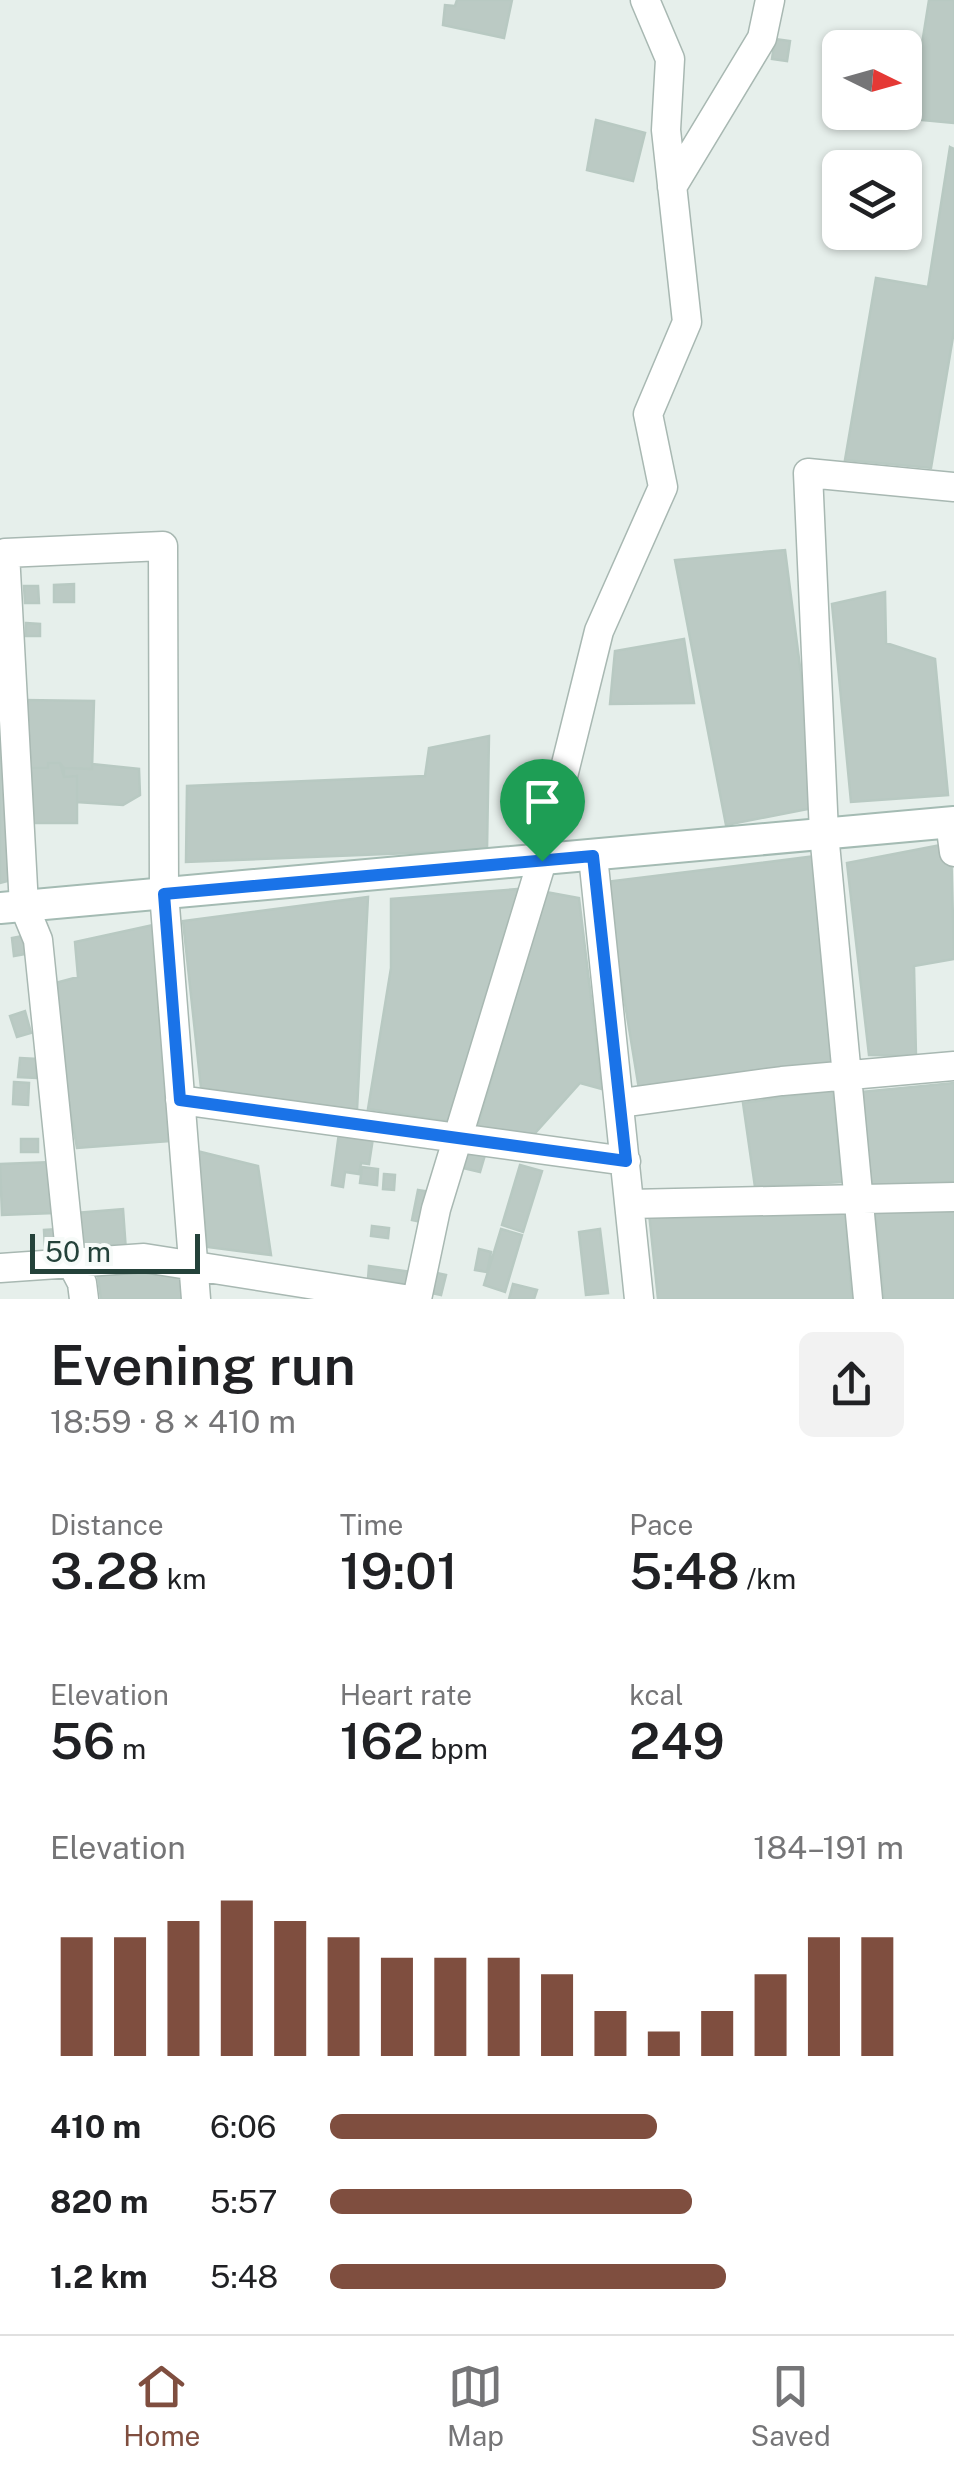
<!DOCTYPE html>
<meta charset="utf-8">
<style>
body{margin:0;font-family:"Public Sans",sans-serif;background:#f2f2f2;color:#202124;height:100vh;display:flex;flex-direction:column;font-size:38px;white-space:nowrap}
*{box-sizing:border-box;margin:0}
p{font-size:32px;color:#757577}
.icon{flex:none;width:55px;height:55px;fill:none;stroke:currentColor;stroke-width:2;stroke-linecap:round;stroke-linejoin:round}
.map{position:relative;height:1299px;overflow:hidden}
.panel{display:flex;flex-direction:column;background:#fff;flex:1}
.panel>*{flex:none}
.needle{width:65px;rotate:95deg}
.tools{position:absolute;left:822px;top:30px;display:grid;gap:20px}
.tools a{display:grid;place-items:center;width:100px;height:100px;border-radius:15px;background:#fff;box-shadow:0 2px 8px #0004;font-size:50px}
.scale{position:absolute;left:30px;bottom:25px;width:170px;box-sizing:border-box;padding-left:10px;border:5px solid #24423a;border-top:0;font-size:28px;line-height:35px;white-space:nowrap;color:#24423a;-webkit-text-stroke:8px #f7fbf9;paint-order:stroke}
.pin{position:absolute;display:grid;place-items:center;width:85px;height:85px;color:#fff;margin:-102px -42px;border-radius:50% 50% 50% 0;rotate:-45deg;box-shadow:0 0 10px #0007}
.pin .icon{rotate:45deg}
.round{display:grid;place-items:center;flex:none;width:105px;height:105px;border-radius:15px;background:#f2f2f2}
.head{display:flex;align-items:center;justify-content:space-between;height:170px;padding:0 50px}
h1{font-size:55px;font-weight:600;line-height:75px}
.metrics{display:grid;grid-template-columns:repeat(3,1fr);gap:15px;height:170px;padding:10px 50px}
.metrics div{display:grid;align-content:center}
.metrics b{font-size:50px;font-weight:600}
.metrics small{font-size:28px;font-weight:400}
.metrics p{font-size:28px}
.chart{height:280px;padding:20px 50px}
.chart p{display:flex;justify-content:space-between}
.chart svg{width:100%;height:180px;margin-top:10px;stroke:#7f4e3f;stroke-width:6}
ul{padding:0 50px;list-style:none;font-size:32px}
li{display:grid;grid-template-columns:160px 120px 1fr;align-items:center;height:75px}
li i{height:25px;border-radius:12px;background:#7f4e3f}
.tab-bar{display:flex;justify-content:space-around;align-items:center;height:140px;border-top:2px solid #e0e0e0;background:#fff;font-size:28px;color:#757577}
.tab-bar a{display:grid;justify-items:center;gap:5px}
.tab-bar .current{color:#7f4e3f}
.map>svg:first-child{display:block}
.building{fill:#bbcac4;stroke:#b8c9c2;stroke-width:2.5}
.lines{fill:none;stroke-linecap:round;stroke-linejoin:round}
.street-casing{stroke:#a8b8b2;stroke-width:31}
.secondary-casing{stroke:#a4bbb3;stroke-width:34}
.street{stroke:#fff;stroke-width:28}
.secondary{stroke:#fff;stroke-width:30}
.route-casing{stroke:#fff;stroke-width:20}
.route{stroke:#1a73e8;stroke-width:12}
</style>
<div class="map">
<svg width="954" height="1299" viewBox="0 0 954 1299">
<rect width="100%" height="100%" fill="#e6efeb"/>
<!-- building -->
<path class="building" d="M457,0H512L504,38L443,25L445,5L455,6Z
M929,0H954V123L910,119Z
M775,39L790,41L787,61L772,59Z
M596,120L645,133L633,181L587,170Z
M950,147L954,149V331L931,468L845,460L876,278L928,287Z
M785,550L818,807L726,825L675,560Z
M74,584V602H54V585Z
M24,586H38L39,603H25Z
M885,592L886,643L935,659L948,795L851,802L832,604Z
M26,623L40,624V636H26Z
M684,639L694,703L610,704L615,651Z
M0,644L15,879L0,883Z
M23,700L94,701L92,769L64,768L60,763H48V768H23Z
M489,736L487,850L186,862L187,786L425,776L429,748Z
M48,763H60L64,777L77,776V823H23V768H48Z
M92,764L139,769L140,795L123,805L77,802V776L64,777V768L92,769Z
M951,843L954,959L914,966L916,1056L869,1055L847,863Z
M816,856L836,1064L639,1089L605,882Z
M519,889L453,1122L368,1109L391,968V899Z
M546,892L579,898L602,1089L580,1083L529,1140L477,1129Z
M368,897L357,1110L201,1088L183,921Z
M162,923L169,1141L77,1148L48,985L78,977L75,942Z
M28,935L31,953L14,956L12,938Z
M25,1011L31,1033L17,1037L10,1016Z
M20,1058L37,1059L36,1078L18,1077Z
M14,1082L29,1083L28,1105L13,1104Z
M954,1083V1181L872,1186L860,1092Z
M833,1090L842,1182L755,1187L743,1103Z
M339,1133L373,1138L369,1164L361,1163L359,1174L345,1172L343,1187L332,1185Z
M21,1139H38V1152H21Z
M463,1150L485,1155L480,1172L459,1167Z
M197,1151L258,1166L271,1255L207,1247Z
M52,1162L54,1213L2,1215L0,1164Z
M520,1165L542,1171L523,1232L502,1225Z
M362,1167L378,1169L377,1185L360,1183Z
M384,1174L395,1175L394,1190L383,1189Z
M418,1190L431,1192L426,1223L412,1220Z
M954,1207V1299H884L875,1210Z
M123,1209L126,1251L79,1255L76,1213Z
M845,1210L852,1299H658L649,1213Z
M372,1226L389,1228L388,1238L371,1236Z
M58,1229L60,1249H45L44,1230Z
M501,1229L522,1235L505,1292L484,1285Z
M600,1229L608,1293L586,1295L579,1232Z
M479,1249L491,1252L487,1272L475,1270Z
M369,1266L412,1272L410,1285L368,1279Z
M97,1270L188,1274L190,1299H101Z
M432,1272L446,1275L441,1295L427,1292Z
M513,1284L537,1290L534,1299H509Z"/>
<g class="lines">
<defs>
<path id="street" d="M672,187L762,38L770,0
M950,822L954,852
M593,856L639,1299
M180,1100L626,1161
M621,1103L782,1081L954,1066
M630,1204L954,1197
M0,1268L144,1258L404,1299
M84,1299L82,1283L71,1262L38,940L24,906L5,553L163,546L164,893L196,1299
M417,1299L436,1209L542,861L599,631L663,487L648,414L687,322L666,130L670,59L645,0
M868,1299L824,833L808,473L954,487"/>
<path id="secondary" d="M0,908L954,822"/>
</defs>
<!-- street casing -->
<use href="#street" class="street-casing"/>
<!-- secondary casing -->
<use href="#secondary" class="secondary-casing"/>
<!-- street -->
<use href="#street" class="street"/>
<!-- secondary -->
<use href="#secondary" class="secondary"/>
</g>
<g class="lines">
<defs>
<path id="route" d="M593,856L626,1161L180,1100L164,894Z"/>
</defs>
<!-- route casing -->
<use href="#route" class="route-casing"/>
<!-- route -->
<use href="#route" class="route"/>
</g>
</svg>
<div class="tools">
<a><svg class="needle" viewBox="-14 -14 28 28"><path d="M0-13l5 13h-10z" fill="#e53935"/><path d="M0 13l5-13h-10z" fill="#757577"/></svg></a>
<a><svg class="icon" aria-label="layers" viewBox="0 0 24 24"><path d="M12 4l9 5-9 5-9-5zM3 14l9 5 9-5"/></svg></a>
</div>
<div class="scale">50 m</div>
<div class="pin" style="left:542px;top:861px;background:#1e9e55"><svg class="icon" aria-label="arrive" viewBox="0 0 24 24"><path d="M6 21V4h12l-3 4 3 4H6"/></svg></div>
</div>
<section class="panel">
<div class="head"><div><h1>Evening run</h1><p>18:59 · 8 × 410 m</p></div><a class="round"><svg class="icon" aria-label="share" viewBox="0 0 24 24"><path d="M12 15V3M7 8l5-5 5 5M5 13v7h14v-7"/></svg></a></div>
<div class="metrics">
<div><p>Distance</p><b>3.28<small> km</small></b></div>
<div><p>Time</p><b>19:01</b></div>
<div><p>Pace</p><b>5:48<small> /km</small></b></div>
</div>
<div class="metrics">
<div><p>Elevation</p><b>56<small> m</small></b></div>
<div><p>Heart rate</p><b>162<small> bpm</small></b></div>
<div><p>kcal</p><b>249</b></div>
</div>
<div class="chart"><p><span>Elevation</span>184–191 m</p>
<svg viewBox="0 0 160 44" preserveAspectRatio="none"><path d="M5 44V15M15 44V15M25 44V11M35 44V6M45 44V11M55 44V15M65 44V20M75 44V20M85 44V20M95 44V24M105 44V33M115 44V38M125 44V33M135 44V24M145 44V15M155 44V15"/></svg>
</div>
<ul>
<li><b>410 m</b>6:06<i style="width:57%"></i></li>
<li><b>820 m</b>5:57<i style="width:63%"></i></li>
<li><b>1.2 km</b>5:48<i style="width:69%"></i></li>
</ul>
</section>
<nav class="tab-bar">
<a class="current"><svg class="icon" aria-label="home" viewBox="0 0 24 24"><path d="M3 11l9-7 9 7M6 9v11h12V9"/></svg>Home</a>
<a><svg class="icon" aria-label="map" viewBox="0 0 24 24"><path d="M3 6l6-2 6 2 6-2v14l-6 2-6-2-6 2zM9 4v14M15 6v14"/></svg>Map</a>
<a><svg class="icon" aria-label="saved" viewBox="0 0 24 24"><path d="M7 4h10v16l-5-4-5 4z"/></svg>Saved</a>
</nav>
